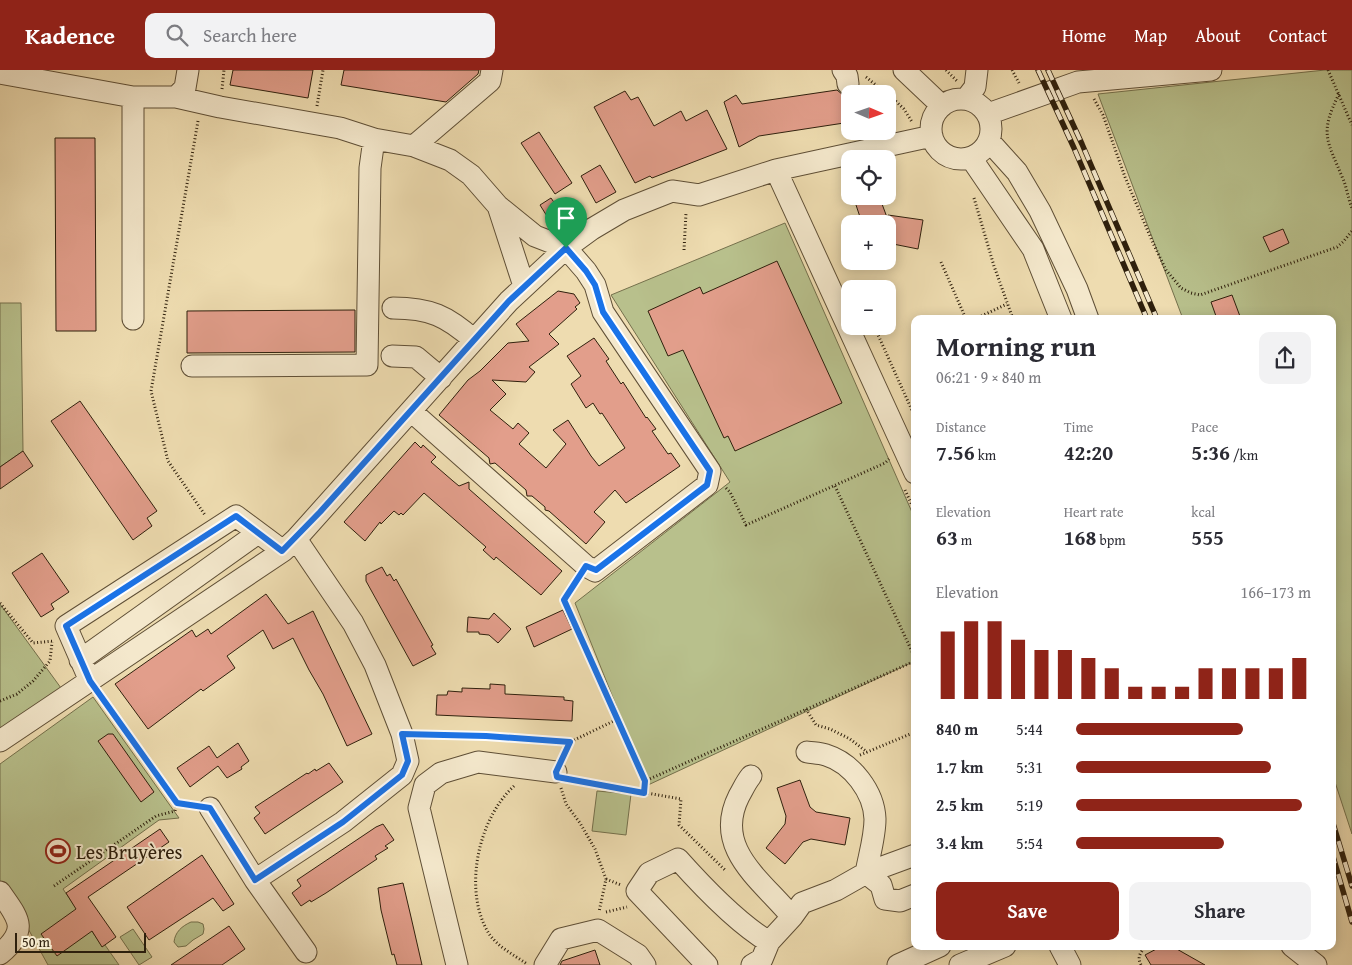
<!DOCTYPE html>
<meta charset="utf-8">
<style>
body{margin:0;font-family:"Gentium Book Plus",serif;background:#f2f2f3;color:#2b2b33;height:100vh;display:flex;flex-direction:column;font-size:19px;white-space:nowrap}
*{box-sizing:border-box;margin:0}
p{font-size:16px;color:#7c7c81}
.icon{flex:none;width:28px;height:28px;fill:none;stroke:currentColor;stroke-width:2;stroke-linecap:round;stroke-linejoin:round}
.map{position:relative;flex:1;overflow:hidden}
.details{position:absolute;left:911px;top:245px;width:425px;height:635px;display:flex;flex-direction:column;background:#fff;border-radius:10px;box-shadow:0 2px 12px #0003}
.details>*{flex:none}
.needle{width:32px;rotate:92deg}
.buttons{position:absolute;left:841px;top:15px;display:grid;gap:10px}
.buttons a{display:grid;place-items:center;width:55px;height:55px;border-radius:10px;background:#fff;box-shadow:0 2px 12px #0003;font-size:25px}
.scale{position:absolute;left:15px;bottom:12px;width:131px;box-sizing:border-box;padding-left:5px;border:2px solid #2f200d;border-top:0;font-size:14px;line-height:18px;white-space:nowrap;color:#2f200d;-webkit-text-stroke:4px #f4e8cc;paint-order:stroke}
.pin{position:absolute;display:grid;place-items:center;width:42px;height:42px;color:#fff;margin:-51px -21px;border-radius:50% 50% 50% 0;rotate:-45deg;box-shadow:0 0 5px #0007}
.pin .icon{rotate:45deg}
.round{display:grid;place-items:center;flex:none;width:52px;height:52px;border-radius:10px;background:#f2f2f3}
.overview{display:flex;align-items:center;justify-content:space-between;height:85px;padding:0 25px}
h1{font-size:28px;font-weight:600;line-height:38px}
.figures{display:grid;grid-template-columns:repeat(3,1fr);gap:8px;height:85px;padding:5px 25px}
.figures div{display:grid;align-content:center}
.figures b{font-size:21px;font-weight:600}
.figures small{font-size:14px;font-weight:400}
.figures p{font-size:14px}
.chart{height:140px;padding:10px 25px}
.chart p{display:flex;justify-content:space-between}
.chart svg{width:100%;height:90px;margin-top:5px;stroke:#8f2418;stroke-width:6}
.primary-button{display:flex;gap:10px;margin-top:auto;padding:10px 25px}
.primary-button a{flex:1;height:58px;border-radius:10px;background:#8f2418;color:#fff;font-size:20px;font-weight:600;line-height:58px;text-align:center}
.primary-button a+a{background:#f2f2f3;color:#2b2b33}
ul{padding:0 25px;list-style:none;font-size:16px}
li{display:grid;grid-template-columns:80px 60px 1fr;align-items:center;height:38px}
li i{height:12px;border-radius:6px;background:#8f2418}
header{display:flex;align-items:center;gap:30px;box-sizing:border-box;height:70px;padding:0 25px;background:#8f2418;color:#fff}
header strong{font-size:24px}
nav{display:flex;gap:28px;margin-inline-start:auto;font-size:18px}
.search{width:350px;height:45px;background:#f2f2f3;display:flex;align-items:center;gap:12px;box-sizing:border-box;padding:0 18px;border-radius:10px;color:#7c7c81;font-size:19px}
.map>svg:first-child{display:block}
.green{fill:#b8c08c;stroke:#74704c}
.building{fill:#e29e8b;stroke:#2f200d}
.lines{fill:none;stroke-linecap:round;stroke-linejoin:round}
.minor-casing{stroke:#5f4f36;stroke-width:23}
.path{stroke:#2f200d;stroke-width:3;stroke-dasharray:1 2.5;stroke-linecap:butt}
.minor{stroke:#f4e8cc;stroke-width:21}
.rail-casing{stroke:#2f200d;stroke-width:5.5}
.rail{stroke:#f4e8cc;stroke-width:4;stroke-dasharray:11;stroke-linecap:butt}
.route-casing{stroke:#fff;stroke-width:10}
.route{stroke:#1a73e8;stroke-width:6}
.labels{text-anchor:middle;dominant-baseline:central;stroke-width:4;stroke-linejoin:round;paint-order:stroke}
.poi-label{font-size:20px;fill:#2f200d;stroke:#f4e8cc;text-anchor:start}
</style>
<header>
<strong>Kadence</strong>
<div class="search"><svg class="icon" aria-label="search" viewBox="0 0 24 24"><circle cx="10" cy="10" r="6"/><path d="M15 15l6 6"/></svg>Search here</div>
<nav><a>Home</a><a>Map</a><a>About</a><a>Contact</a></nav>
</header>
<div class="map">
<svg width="1352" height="895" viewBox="0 0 1352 895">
<rect width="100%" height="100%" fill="#eedcb0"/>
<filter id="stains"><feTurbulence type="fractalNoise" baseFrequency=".004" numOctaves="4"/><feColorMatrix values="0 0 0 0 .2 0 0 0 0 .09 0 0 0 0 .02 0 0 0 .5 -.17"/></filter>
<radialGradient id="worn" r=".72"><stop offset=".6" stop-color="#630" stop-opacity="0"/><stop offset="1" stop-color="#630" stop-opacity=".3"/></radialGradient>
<!-- green -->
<path class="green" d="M1325,0H1352V764L1332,703V249H1183L1098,24Z
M785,153L915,449V591L648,715L575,533L730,412L611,225Z
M0,233H21L23,381L0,397Z
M0,534L61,618L0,659Z
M93,627L179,748L159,750L63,819L102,876L105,875L119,895H48L14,833L0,812V694Z
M597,721L631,724L626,765L592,761Z
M191,852H198L203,854L204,859L203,864L193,870L186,876L178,877L174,872C175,862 182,856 191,852Z
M133,859L152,887L139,895L120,867Z"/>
<!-- building -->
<path class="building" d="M233,0H313L308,28L230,15Z
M344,0H479L478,4L446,32L341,15Z
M837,20L843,25L850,26L844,53L759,66L739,77L724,32L736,25L742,34Z
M625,21L631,30L638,27L654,56L681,41L686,51L707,40L727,79L652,108L650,106L635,113L594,37Z
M539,62L572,113L555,124L521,73Z
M55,68H95L96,261H56Z
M600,95L616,122L596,133L581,106Z
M853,126H879L888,150V145L923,150L918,179L888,173V154H859L860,147Z
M551,128L562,144L550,151L540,135Z
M1283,159L1289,173L1270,182L1263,167Z
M777,191L842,333L735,381L728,366L724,368L683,280L668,286L648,241L700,217L703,224Z
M558,221L574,224L580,233L575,237L577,239L549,264L559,274L529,297L535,302L526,312L492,310L506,324L490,340L513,359L518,353L529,363L519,374L546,398L566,374L553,360L568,350L591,386L599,396L625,378L602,343L600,344L593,333L586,338L571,314L581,306L567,286L594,268L609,289L606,291L621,314L623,312L646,348L647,347L656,359L652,361L668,384L671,383L680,396L626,433L615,420L594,442L605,452L586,474L549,441L545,440V437L532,426H527L526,420L495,393L490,394L489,388L439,345L468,310L480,301L508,273L529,271L516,254Z
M1232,225L1241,249H1217L1211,232Z
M355,240V282L187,283V241Z
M80,331L157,441L147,448L152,456L133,470L51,351Z
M415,372L421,378L423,375L436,387L431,392L453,411L459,416L469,412V419L562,501L541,525L496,487L494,490L483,480L486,477L424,423L403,445L401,443L399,445L394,441L381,454L380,452L365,471L344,452Z
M23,381L33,396L0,419V397Z
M42,483L69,522L51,534L54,539L41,547L12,503Z
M382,497L387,506L390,504L394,511L396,509L433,575L431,576L436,584L413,596L366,511V505Z
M266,524L288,554L313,541L372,664L347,676L323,624L309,600L293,568L273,579L263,560L227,586L235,598L203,621L201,619L148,659L115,614L192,560L196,567L208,559L211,564Z
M563,540L572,559L534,577L526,557Z
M494,543L511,559L498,573L489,565L479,564V562H467L468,547L489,549Z
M490,614L505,615V624L564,627V630L573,631L572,651L436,645L437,625H447L448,621L462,622V618L490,619Z
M108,664H113L154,722L141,732L98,671Z
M238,673L249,691L241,697L242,699L227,708L218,696L190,717L177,698L209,676L217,688Z
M329,693L343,712L265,764L254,748L260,743L255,737L307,703L308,704L315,699L316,701Z
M800,710L810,737L816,742L850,748L845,775L811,769L803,772L785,794L766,778L785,754L786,746L777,718Z
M383,754L394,770L385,776L388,778L375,786L377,789L326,823L311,832L310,830L301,836L292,823L301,816L297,810L376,757Z
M160,759L169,772L88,827L116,867L102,877L92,861L57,886L41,864L76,839L66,823Z
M202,785L234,834L223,841L213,828L149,870L127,837Z
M403,813L411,847L422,895H397L394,884L392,885L381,840L378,818Z
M229,856L245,879L222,895H171Z
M1162,876H1174L1175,878L1205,895H1151L1145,885Z
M595,880L600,895H560L562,891Z"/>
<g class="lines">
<defs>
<path id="minor" d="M843,0L847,6L848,14
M904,0L942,36
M0,3L133,27H176L220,37L340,58L374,69L414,76L450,90L471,105L498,136L535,166L566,178L586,201L595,215L603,242L710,401L707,415L595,501L586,496L411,341
M176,27L185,18L188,0
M966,29L975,17L977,0
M931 59a30 30 0 1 1 60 0a30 30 0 1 1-60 0Z
M988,44L1078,12L1211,0
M989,71L1017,102L1040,141L1077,219L1088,249
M414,76L490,11L492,0
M971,88L1033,179L1061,249
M776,100L915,403
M498,136L524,216
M393,238C430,238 447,246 474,270
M133,249V27
M392,286L416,287L441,308
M192,296L367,295L370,98L374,69
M80,590L258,463
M90,611L66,556L236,446L283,481
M0,671L283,481L296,469L509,231L566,178L592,159L624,140L672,121L699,125L776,100L932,66
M751,706C746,712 743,719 739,726C712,779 763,811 792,847
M210,738L255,810L306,882
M866,803L881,815L885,829L900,831L915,825
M866,803L915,785
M255,810L343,752L402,705L408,691L402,664L375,595L353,553L296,469
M0,822C18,848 30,859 0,884
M1060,876L1070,895
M1292,876L1316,895
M457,895L419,738L425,715L441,703L478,692L556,702
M545,895L561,869L598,860L638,885L645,895
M707,895L637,821L649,803L678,789C703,817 737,853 769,872L792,847L802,833L836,820L866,803C869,786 875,767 875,749C874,722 852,693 826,685C820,683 813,683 807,682
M752,895L762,889L769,872
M898,895L940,876
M960,895L1005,876"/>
</defs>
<!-- minor casing -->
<use href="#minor" class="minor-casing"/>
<!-- path -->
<path class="path" d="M946,0L957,11
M1012,0L1019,13
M1328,0L1352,55
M866,7L887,24
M222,19L224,0
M888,24L904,39L912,52
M1339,24C1319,64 1327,70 1343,109C1347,118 1348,129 1352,138
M1094,29L1103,45L1125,107L1153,173L1166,200L1181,218L1191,223L1200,225L1337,177L1343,172L1352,161
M317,36L323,0
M198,51L151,321L168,391L205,445
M974,128L994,196L1013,249
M684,180L686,143
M941,192L966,249
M975,249L1007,234
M874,256L915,347
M835,416L915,588
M726,418L730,422L746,455L885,393L889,389
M905,420L915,442
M0,533L33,573L54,571
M100,626L177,733L192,735
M0,631L17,624L33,611L50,591L52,572
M806,639L816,655L830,659L850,669L867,682
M618,649L645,711
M420,664L486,666L570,672
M860,685L915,662
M563,687L570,672L618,649L564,530L577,510
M572,710L681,729L679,755L725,800
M514,716C478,749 463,820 488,862C496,876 514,885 527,894
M561,718L566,734L580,753L595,779L606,809L599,842
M644,723L645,711L915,591
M606,809L621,815
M54,816L156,746L175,741L177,733
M606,842L627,837
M1141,895C1137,887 1140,883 1146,876"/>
<!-- minor -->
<use href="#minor" class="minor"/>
<defs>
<path id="rail" d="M1038,0L1074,78L1147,249
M1048,0L1082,74L1157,249
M1332,750L1352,816
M1332,783L1352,852"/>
</defs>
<!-- rail casing -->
<use href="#rail" class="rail-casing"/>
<!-- rail -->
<use href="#rail" class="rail"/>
</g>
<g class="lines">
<defs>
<path id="route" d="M566,178L586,201L595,215L603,242L710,401L707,415L596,500L586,496L564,530L645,711L644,723L557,707L556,702L570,672L486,666L402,664L408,691L402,705L343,752L255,810L210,738L177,733L90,611L66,556L236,446L282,481L320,442L509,231Z"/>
</defs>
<!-- route casing -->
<use href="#route" class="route-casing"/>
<!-- route -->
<use href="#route" class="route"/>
</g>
<!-- icons -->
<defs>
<symbol id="stadium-ring" viewBox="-11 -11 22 22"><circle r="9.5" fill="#f4e8cc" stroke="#8f2418" stroke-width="1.5"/><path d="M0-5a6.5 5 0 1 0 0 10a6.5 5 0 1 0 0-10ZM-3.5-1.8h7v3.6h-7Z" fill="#8f2418"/></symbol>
</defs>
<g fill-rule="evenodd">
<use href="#stadium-ring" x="44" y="767" width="28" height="28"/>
</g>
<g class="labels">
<!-- poi labels -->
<g class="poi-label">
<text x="76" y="781">Les Bruyères</text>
</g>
</g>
<rect width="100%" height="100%" filter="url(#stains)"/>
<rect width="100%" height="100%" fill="url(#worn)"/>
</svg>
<div class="buttons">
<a><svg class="needle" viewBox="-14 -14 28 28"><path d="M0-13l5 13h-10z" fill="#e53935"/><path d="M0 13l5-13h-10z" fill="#7c7c81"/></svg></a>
<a><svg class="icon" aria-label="locate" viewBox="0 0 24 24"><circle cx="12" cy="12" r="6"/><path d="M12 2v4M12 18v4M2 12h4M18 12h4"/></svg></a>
<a>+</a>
<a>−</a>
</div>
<div class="scale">50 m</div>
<div class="pin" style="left:566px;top:178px;background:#1e9e55"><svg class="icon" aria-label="arrive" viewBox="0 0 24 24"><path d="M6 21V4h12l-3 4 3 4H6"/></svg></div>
<section class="details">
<div class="overview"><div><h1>Morning run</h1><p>06:21 · 9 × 840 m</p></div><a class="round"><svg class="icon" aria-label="share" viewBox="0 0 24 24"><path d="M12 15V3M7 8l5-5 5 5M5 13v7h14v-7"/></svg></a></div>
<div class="figures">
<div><p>Distance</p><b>7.56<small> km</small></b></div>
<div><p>Time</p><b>42:20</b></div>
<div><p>Pace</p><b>5:36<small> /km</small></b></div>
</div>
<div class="figures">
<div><p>Elevation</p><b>63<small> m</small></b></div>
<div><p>Heart rate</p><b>168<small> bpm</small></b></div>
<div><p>kcal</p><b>555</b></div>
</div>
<div class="chart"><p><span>Elevation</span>166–173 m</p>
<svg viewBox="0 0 160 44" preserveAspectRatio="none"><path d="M5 44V11M15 44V6M25 44V6M35 44V15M45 44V20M55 44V20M65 44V24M75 44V29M85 44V38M95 44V38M105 44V38M115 44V29M125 44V29M135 44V29M145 44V29M155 44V24"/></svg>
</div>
<ul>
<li><b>840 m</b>5:44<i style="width:71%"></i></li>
<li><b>1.7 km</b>5:31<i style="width:83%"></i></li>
<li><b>2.5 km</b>5:19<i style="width:96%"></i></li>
<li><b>3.4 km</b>5:54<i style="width:63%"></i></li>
</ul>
<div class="primary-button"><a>Save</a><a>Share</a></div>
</section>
</div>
